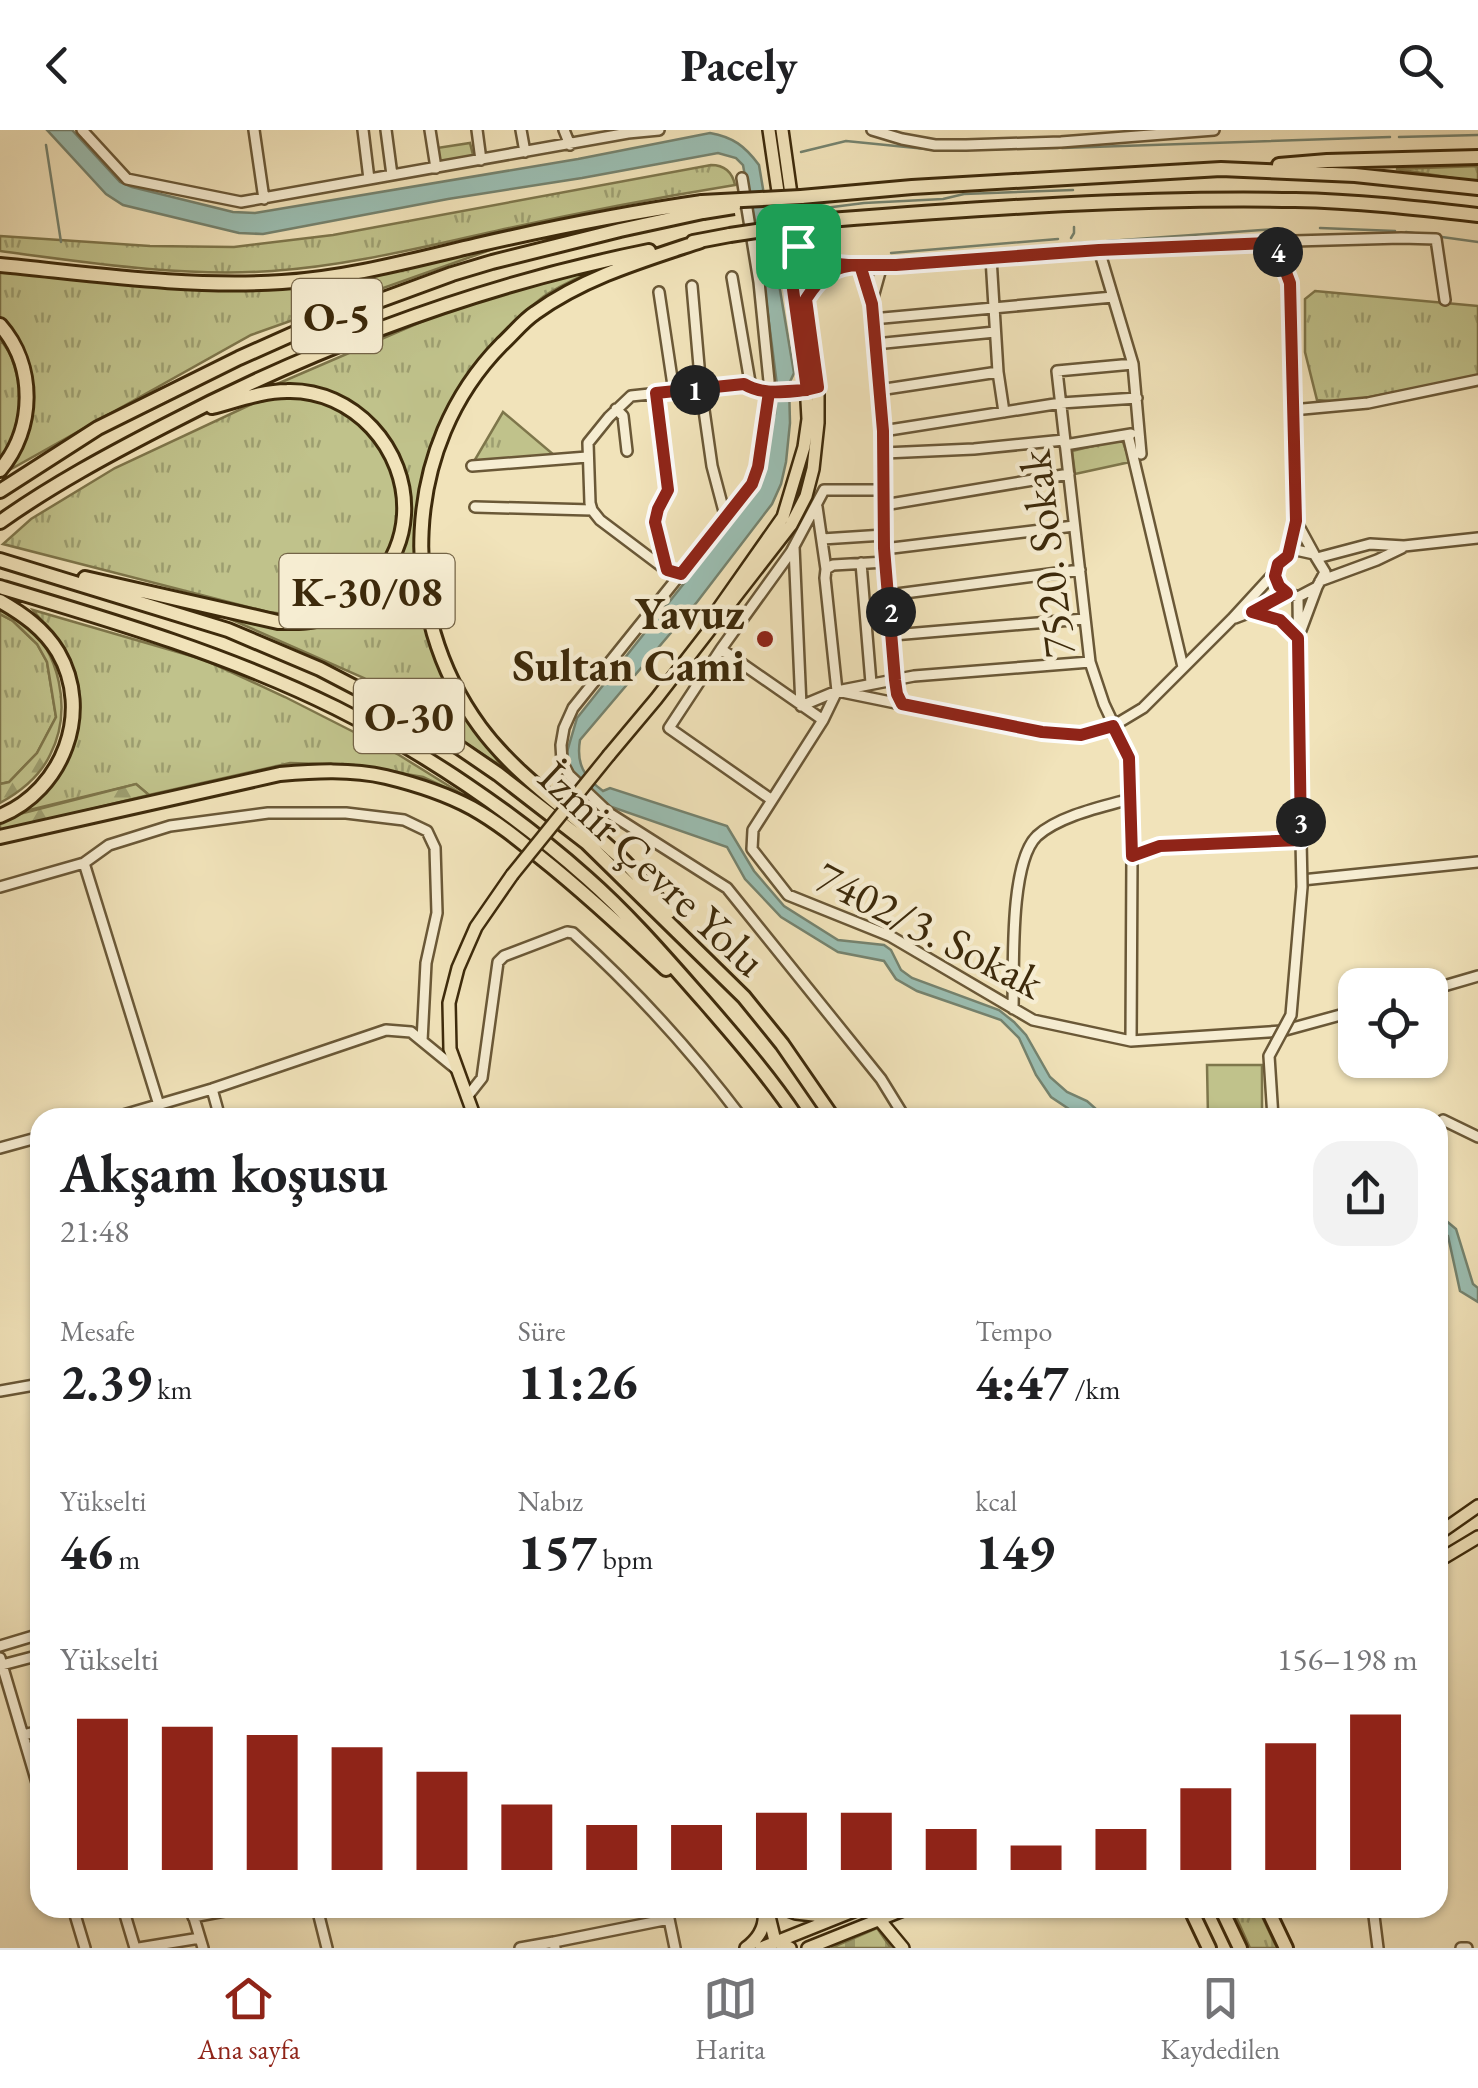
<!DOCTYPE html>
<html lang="tr">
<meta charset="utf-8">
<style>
body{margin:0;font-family:"EB Garamond",serif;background:#f2f2f2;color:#202124;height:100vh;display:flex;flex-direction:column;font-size:38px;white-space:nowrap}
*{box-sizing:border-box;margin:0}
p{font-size:32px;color:#757577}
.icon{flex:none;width:55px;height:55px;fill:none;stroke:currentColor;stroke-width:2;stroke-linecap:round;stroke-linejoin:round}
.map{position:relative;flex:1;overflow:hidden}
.panel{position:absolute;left:30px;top:978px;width:1418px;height:810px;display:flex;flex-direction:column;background:#fff;border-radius:30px;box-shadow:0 2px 8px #0004}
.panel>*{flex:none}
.tools{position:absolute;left:1338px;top:838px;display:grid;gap:20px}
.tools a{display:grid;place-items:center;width:110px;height:110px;border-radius:20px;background:#fff;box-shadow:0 2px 8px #0004;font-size:50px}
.pin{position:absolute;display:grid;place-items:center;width:85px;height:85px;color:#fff;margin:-42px;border-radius:20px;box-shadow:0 5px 15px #0006}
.km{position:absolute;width:50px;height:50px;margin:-25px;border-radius:50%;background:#222;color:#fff;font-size:28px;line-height:50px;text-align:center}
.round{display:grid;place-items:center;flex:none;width:105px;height:105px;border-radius:30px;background:#f2f2f2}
.head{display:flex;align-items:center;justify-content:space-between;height:170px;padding:0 30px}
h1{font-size:55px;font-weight:700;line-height:75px}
.figures{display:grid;grid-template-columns:repeat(3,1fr);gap:15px;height:170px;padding:10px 30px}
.figures div{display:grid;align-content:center}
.figures b{font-size:50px;font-weight:700}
.figures small{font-size:28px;font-weight:400}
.figures p{font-size:28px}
.chart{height:280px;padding:20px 30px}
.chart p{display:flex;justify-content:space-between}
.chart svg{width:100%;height:180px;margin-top:10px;stroke:#8f2418;stroke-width:6}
header{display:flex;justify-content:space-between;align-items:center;height:130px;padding:0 30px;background:#fff;font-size:45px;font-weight:700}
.tabs{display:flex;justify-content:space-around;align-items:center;height:140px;border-top:2px solid #e0e0e0;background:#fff;font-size:28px;color:#757577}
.tabs a{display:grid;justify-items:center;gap:5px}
.tabs .active{color:#8f2418}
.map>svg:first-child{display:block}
.grass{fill:url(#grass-tufts);stroke:#7e764b;stroke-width:2.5}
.forest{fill:url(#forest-firs);stroke:#7e764b;stroke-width:2.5}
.cemetery{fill:url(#cemetery-stones);stroke:#7e764b;stroke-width:2.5}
.pitch{fill:#c0c28b;stroke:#7e764b;stroke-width:2.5}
.water{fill:#9bbeb2;stroke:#75836f;stroke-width:2.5}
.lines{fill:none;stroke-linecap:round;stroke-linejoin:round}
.stream{stroke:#75836f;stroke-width:2.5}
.minor-casing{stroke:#6a5837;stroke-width:14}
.major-casing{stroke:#3d2a0b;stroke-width:16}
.highway-casing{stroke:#3d2a0b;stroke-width:18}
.minor{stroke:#f6edd2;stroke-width:9}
.major{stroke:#f1e3ba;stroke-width:11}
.highway{stroke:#f1e3ba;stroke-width:12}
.minor-bridge-casing{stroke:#6a5837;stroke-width:14;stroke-linecap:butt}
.major-bridge-casing{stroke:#3d2a0b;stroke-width:16;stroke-linecap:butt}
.highway-bridge-casing{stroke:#3d2a0b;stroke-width:18;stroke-linecap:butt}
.minor-bridge{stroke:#f6edd2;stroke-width:9}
.major-bridge{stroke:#f1e3ba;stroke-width:11}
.highway-bridge{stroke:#f1e3ba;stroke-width:12}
.route-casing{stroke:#fff;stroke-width:20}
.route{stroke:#8f2418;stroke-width:12}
.poi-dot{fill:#8f2418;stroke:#f6edd2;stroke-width:4}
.labels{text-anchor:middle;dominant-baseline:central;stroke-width:9;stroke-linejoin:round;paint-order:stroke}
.shield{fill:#f6edd2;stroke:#746447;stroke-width:2.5}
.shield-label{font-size:42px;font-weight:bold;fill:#3d2a0b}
.street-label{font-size:45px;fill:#3d2a0b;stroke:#f6edd2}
.poi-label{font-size:45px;font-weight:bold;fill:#3d2a0b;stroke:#f6edd2;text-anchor:end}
</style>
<header><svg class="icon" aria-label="back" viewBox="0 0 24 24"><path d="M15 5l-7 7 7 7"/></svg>Pacely<svg class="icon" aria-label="search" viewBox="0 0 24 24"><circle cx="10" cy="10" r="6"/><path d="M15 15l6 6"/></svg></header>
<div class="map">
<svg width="1478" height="1818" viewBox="0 0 1478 1818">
<defs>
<pattern id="grass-tufts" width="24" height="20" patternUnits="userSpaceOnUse" patternTransform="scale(2.5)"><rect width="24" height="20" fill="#c0c28b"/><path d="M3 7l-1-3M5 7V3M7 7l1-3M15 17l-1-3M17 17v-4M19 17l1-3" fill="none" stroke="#9d9e70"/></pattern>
<pattern id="forest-firs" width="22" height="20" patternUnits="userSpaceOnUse" patternTransform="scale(2.5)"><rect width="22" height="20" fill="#c0c28b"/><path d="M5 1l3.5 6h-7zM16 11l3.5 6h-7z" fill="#9d9e70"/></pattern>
<pattern id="cemetery-stones" width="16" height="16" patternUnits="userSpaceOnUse" patternTransform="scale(2.5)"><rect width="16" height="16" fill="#c0c28b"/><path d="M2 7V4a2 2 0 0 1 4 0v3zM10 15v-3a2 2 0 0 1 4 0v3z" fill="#9d9e70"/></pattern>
</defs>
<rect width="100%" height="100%" fill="#f1e3ba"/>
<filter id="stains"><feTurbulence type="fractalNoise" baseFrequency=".002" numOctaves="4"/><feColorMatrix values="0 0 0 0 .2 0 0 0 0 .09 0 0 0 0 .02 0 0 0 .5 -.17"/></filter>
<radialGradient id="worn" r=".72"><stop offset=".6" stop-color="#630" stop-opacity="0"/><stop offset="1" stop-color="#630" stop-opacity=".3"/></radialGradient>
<!-- grass -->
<path class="grass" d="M470,13L474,29L440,35L437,18Z
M711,35C724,35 732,41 735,55C655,68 576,83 496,101C422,117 348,136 272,141C180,147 91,133 0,121V106L150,116L234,117L333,105Z
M1478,36V52L1396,39Z
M510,113L251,205L4,343L28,292L10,203L0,189V142L215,158Z
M584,142L583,145C570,152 555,158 543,167C463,228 421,306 416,406C414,438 417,474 427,504C443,553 472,593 501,636L364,548L221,485C247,491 277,501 304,499C341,495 379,468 393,434C398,422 400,409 402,396C404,387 408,376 408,366C410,328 378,285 344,268C323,257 300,256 277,254L430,188L500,165Z
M1315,161L1478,176V246L1344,272L1317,270L1305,222V169Z
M0,209C4,215 10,222 12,229C24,259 21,303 0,328Z
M290,265C308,268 326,271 342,279C401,310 416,397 372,446C367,451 359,456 354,460C340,471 324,483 306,485C295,487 280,483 268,482L3,414L31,389L115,338L254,273Z
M503,282L554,325L473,333Z
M1122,309L1130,332L1075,344L1072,321Z
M33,480L205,530L285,567L399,625L470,669L423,647L354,635L290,633L149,665L136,654L17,683C27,676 39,668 48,658C79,623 89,567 67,524C59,509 44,494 33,480Z
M0,484L13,491L37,514L47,532L56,587L37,623L9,652L0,654Z
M1232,1778H1258L1277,1818H1250Z"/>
<!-- forest -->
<path class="forest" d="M0,478C7,482 15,485 21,489C60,520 73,580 50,625C40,646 20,662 0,673V654L9,652L37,623L56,587L47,532L37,514L13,491L0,484Z
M136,654L149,665L0,701V689Z"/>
<!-- cemetery -->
<path class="cemetery" d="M877,1798L891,1818H831Z"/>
<!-- pitch -->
<path class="pitch" d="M1207,935H1262V987H1208Z"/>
<!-- water -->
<path class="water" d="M47,0H72L120,52L132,57L233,82L255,83L578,29L710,3C733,7 745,16 759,35L794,243L789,254L790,293L786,332L781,354L772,374L697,472L580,610C576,634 584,647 603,661L610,658L727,696L754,741L784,776L838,810L884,815L891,820L901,840L912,848L999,880L1014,892L1026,905L1050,947L1067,962L1087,971L1105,987H1081L1051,967L1036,945L1019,908L1001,890L917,861L896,849L884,831L838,822L781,787L745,749L727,717L606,675L571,644L567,622L577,588L755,364L766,333L770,292L775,284L777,255L762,138L743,35L736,28L718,23L582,48L448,69L263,104L239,103L123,75L106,64Z
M1438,1084L1456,1099L1473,1154L1478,1158V1172L1460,1161L1448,1106L1438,1099Z"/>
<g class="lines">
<!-- stream -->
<path class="stream" d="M1399,7L1478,5
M46,15L61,112
M1062,18L1390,7
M801,22L846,11L936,20L1058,18
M809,80L864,73L943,69L964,64L1073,60
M1320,98L1395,101
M1406,102L1478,112
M1071,108L1074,103V97
M1067,114L1277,99
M891,123L1058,109
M900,128L1064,115"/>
<defs>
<path id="minor" d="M82,0L127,49L241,72L628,3L659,0
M254,0L264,69
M363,0L369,49
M386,0L392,45
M430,0L436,38
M477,0L481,30
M521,0L525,22
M564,0L570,15
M872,0L902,9L935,15H966L1061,12L1214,0
M742,48L759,152L769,251L757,337L752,355L573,578L564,598L561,615L562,632L569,645L609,683L727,758L881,949L905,988
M1269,113C1280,124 1287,137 1290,153L1296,391L1288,426
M1099,120L1133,234L1141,324
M991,128L998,242L1004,282
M860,135L872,174L884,323V419L893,505L895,550L897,564L902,575
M796,139L827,134L896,135L1099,120L1294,111L1401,108L1436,109L1445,170
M732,147L751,258
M692,156L701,259L712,336L726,389
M659,162L674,262
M806,169L817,153L833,139
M872,171L882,135
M872,189L1113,167
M875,214L995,202
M879,260L998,242
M656,263L667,360L658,379L655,392L667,440
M616,279L623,286L627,321
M1292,280L1368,273L1478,250
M883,301L1061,273L1137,268
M1128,305L1183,537
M1065,315L1131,304
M884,323L974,319L1064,310
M472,336L587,327
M884,375L1069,344
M475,377L592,380
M817,377L826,439L825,448L837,561
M1296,391L1314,424
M822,409L884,405
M794,417L801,576L837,561L914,546L1090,532
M884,419L1074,396
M1296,420L1314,424L1325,442L1317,457L1298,467C1265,455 1274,437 1296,420Z
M1317,428L1370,414L1404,416L1478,408
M861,433L871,553
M826,439L833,435L886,432
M1277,440L1232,489L1143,578L1113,596L1081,605L1042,603L837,561L823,590L753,700L752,719L788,765L890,806L1033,890L1131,911L1282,901L1355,881
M681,444L665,439L600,390L592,380L590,373L588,313L609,287L631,266L744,254C764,265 791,262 812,259
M1320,451L1377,430L1402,418
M889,465L1080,440
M1254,483L1280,490L1298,507
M1235,488L1261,478L1287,463
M1301,500L1317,457
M893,505L1084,489
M721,519L791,422L824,360H884
M1130,669L1132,726L1131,911
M772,670L669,598L721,519L823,590
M1132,726L1160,716L1301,710L1298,467
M84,733L163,988
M1302,750L1478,732
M0,757L84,733L109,715L170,696L268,683H346L404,690L427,701L435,718L437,783L426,833L422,911
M1430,860L1478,846
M1013,879C1014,839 1009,733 1037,706C1059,686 1101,677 1130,669L1129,627L1104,574L1090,532L1057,241L1133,234
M212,959L220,988
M467,967L482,948L498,832L504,826L567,802L573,803C637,861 690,919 742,988
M113,988L212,959L386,900L411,902L455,938
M1443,990L1478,1007
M0,1018L40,1007
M0,1261L40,1254
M0,1516L40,1504
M0,1528L40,1663
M2,1535L40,1525
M23,1605L40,1601
M73,1778L85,1818
M123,1778L135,1818
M191,1778L203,1818
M317,1778L327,1818
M1373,1778L1378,1818
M193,1787L240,1778
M554,1812L669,1789L675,1818
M139,1818L200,1808
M520,1818L554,1812L555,1818
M1461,1818H1467"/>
<path id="major" d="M719,478L783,387L804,317L808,289L806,253L769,0
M609,625L656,569L791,395L806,366L813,339L818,293V257L782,0
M475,988L450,919L449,873L458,838L476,797L512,745
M1438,1404L1478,1376
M1438,1431L1478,1407
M767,1778L775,1811L790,1818
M783,1778L796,1783L831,1787
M878,1788L903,1818
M746,1818C758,1809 766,1798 764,1782
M761,1818L861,1778
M808,1818L908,1778"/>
<path id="highway" d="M1279,35L1327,31L1478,27
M801,67L912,57L1221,39L1355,45L1478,58
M829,90C984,78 1140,67 1295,70C1356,71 1417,78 1478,85
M693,112L730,105
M0,135C93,144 188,158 282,152C348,148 413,130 477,115C551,98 626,83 702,72
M0,195C36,236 35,299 0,340
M0,361L98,298L239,228L313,195L452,144L492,132L620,100L703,82
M0,392C52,355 108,325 164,296C317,216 480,155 649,121
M0,430L228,500L320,539L391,576L460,618L498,644L587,713L744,867L782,914L833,988
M85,448L278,492C291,492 304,493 316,490C363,478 401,433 404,385C408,319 353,259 287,261C262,261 236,271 212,277
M0,457C114,491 229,525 336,578C424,622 514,683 587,748C629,785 665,827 702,869C735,907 769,946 797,988
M0,471C23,484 44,499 58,522C93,582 63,660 0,686
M0,707L280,644C315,641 351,639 386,647C415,654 446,664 472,678C497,692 518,709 540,727C584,762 625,800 666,839
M669,782C651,762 634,739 613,721C569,680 516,646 480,597C396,483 401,316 502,214C513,204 523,191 535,183C585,147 644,130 701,111
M1190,1778L1209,1818
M1221,1778L1240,1818
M1267,1778L1286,1818"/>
</defs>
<!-- minor casing -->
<use href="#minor" class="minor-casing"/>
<!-- major casing -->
<use href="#major" class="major-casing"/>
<!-- highway casing -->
<use href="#highway" class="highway-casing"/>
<!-- minor -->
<use href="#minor" class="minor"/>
<!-- major -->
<use href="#major" class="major"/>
<!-- highway -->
<use href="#highway" class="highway"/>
<defs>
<path id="minor-bridge" d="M1273,988L1269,926L1291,885L1302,757L1301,710"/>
<path id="major-bridge" d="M512,745L609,625"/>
<path id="highway-bridge" d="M702,72L801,67
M703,82L734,77
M730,105L829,90"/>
</defs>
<!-- minor-bridge casing -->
<use href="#minor-bridge" class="minor-bridge-casing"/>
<!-- major-bridge casing -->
<use href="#major-bridge" class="major-bridge-casing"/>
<!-- highway-bridge casing -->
<use href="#highway-bridge" class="highway-bridge-casing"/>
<!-- minor-bridge -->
<use href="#minor-bridge" class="minor-bridge"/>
<!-- major-bridge -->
<use href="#major-bridge" class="major-bridge"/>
<!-- highway-bridge -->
<use href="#highway-bridge" class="highway-bridge"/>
</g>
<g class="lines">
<defs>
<path id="route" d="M798,116L801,138L791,145L807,260L769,262L758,337L752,354L681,444L667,440L655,392L658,379L668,360L656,263L744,254C764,266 796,263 818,257L806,169C820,147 833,135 860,135L872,174L883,301L884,418L895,550L897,564L902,574L1042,602L1081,605L1113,596L1129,628L1132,726L1160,716L1301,710L1298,508L1280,490L1252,482L1287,463L1279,456L1275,446L1278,434L1288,426L1296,391L1290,153L1278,121L1269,113L1099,120L896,135H848L816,132L798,116"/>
</defs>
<!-- route casing -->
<use href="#route" class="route-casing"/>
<!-- route -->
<use href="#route" class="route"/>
</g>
<!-- markers -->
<circle class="poi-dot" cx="765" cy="509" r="10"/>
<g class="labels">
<!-- shield labels -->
<g class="shield">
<rect x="292" y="149" width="90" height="74" rx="8"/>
<rect x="279.5" y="424" width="175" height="74" rx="8"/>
<rect x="354" y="549" width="110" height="74" rx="8"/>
</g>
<g class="shield-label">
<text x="337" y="186">O-5</text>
<text x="367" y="461">K-30/08</text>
<text x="409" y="586">O-30</text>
</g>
<!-- street labels -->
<g class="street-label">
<text transform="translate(1046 424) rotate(-97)">7520. Sokak</text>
<text transform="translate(653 738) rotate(43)">İzmir Çevre Yolu</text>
<text transform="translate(930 799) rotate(27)">7402/3. Sokak</text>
</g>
<!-- poi labels -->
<g class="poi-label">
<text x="745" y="483">Yavuz<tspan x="745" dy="52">Sultan Cami</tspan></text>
</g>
</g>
<rect width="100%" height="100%" filter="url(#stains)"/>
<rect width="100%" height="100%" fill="url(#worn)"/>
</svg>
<div class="tools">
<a><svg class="icon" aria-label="locate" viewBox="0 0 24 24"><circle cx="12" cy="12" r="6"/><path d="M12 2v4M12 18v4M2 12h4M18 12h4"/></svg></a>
</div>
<div class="pin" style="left:798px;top:116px;background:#1e9e55"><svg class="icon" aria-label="arrive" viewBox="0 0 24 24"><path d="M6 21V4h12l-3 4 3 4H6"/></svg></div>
<b class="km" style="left:695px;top:260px">1</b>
<b class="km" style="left:891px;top:482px">2</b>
<b class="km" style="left:1301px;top:692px">3</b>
<b class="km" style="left:1278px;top:122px">4</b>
<section class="panel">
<div class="head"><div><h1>Akşam koşusu</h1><p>21:48</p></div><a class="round"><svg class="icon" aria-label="share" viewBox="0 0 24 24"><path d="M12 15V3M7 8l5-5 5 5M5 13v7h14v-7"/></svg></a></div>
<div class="figures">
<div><p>Mesafe</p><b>2.39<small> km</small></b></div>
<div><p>Süre</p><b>11:26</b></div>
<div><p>Tempo</p><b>4:47<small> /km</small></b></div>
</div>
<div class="figures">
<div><p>Yükselti</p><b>46<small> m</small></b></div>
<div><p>Nabız</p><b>157<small> bpm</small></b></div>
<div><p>kcal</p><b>149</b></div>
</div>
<div class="chart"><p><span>Yükselti</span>156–198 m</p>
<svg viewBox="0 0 160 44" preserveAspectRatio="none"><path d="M5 44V7M15 44V9M25 44V11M35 44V14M45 44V20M55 44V28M65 44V33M75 44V33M85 44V30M95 44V30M105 44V34M115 44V38M125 44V34M135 44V24M145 44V13M155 44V6"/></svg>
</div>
</section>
</div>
<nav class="tabs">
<a class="active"><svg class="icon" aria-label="home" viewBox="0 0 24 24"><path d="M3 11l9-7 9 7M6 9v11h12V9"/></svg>Ana sayfa</a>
<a><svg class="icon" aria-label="map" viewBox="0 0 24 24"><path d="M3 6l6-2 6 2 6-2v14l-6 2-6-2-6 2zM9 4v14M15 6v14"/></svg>Harita</a>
<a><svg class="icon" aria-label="saved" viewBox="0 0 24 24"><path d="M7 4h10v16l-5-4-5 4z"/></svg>Kaydedilen</a>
</nav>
